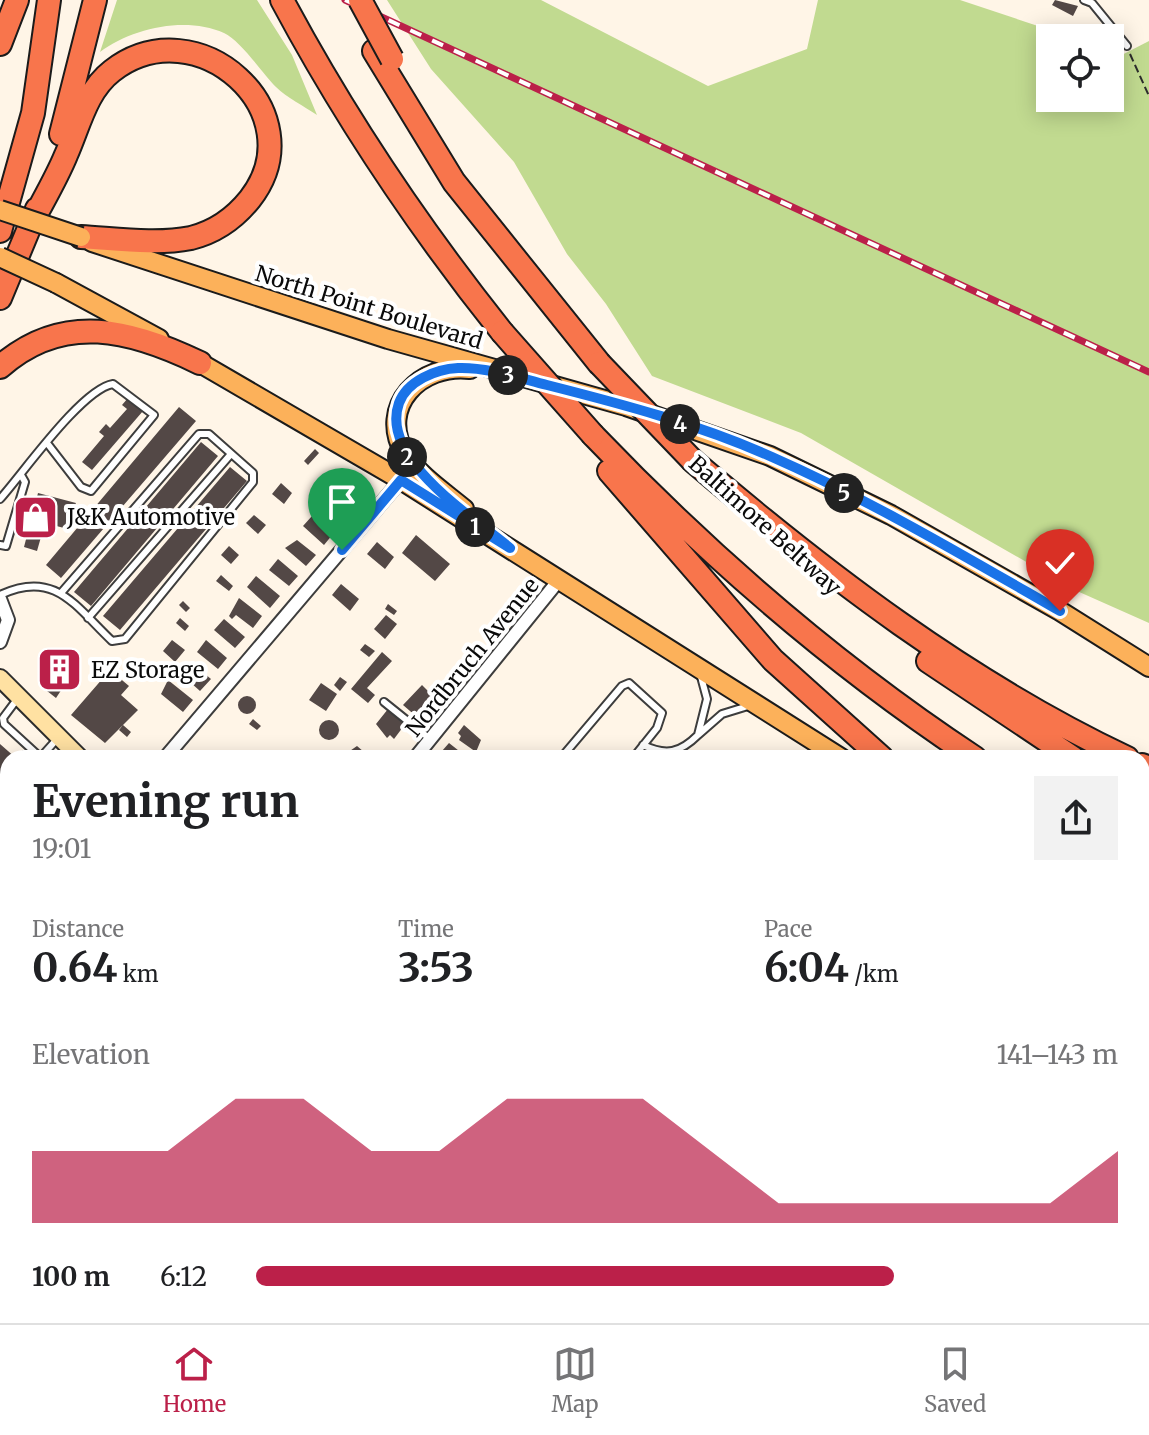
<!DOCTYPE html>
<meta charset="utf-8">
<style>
body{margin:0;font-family:Merriweather,serif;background:#f2f2f2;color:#202124;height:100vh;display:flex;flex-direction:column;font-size:30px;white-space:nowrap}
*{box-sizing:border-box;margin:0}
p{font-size:26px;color:#757577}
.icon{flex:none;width:44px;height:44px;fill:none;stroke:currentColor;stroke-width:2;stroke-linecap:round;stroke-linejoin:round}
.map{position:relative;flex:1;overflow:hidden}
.side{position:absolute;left:0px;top:750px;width:1150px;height:574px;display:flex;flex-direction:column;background:#fff;border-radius:24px 24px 0 0;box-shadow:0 4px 20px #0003}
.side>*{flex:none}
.tools{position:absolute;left:1036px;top:24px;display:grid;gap:16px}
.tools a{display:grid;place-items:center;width:88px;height:88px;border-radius:0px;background:#fff;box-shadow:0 4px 20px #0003;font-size:40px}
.pin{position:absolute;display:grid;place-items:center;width:68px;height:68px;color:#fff;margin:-82px -34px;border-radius:50% 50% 50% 0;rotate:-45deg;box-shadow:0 0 8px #0007}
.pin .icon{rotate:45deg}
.km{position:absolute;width:40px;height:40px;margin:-20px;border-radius:50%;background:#222;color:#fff;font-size:22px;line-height:40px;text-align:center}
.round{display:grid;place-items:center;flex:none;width:84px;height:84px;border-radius:0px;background:#f2f2f2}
.headline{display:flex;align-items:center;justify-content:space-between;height:136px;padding:0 32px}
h1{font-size:44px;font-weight:700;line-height:60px}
.metrics{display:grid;grid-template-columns:repeat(3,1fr);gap:12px;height:136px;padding:8px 32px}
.metrics div{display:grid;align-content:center}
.metrics b{font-size:40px;font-weight:700}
.metrics small{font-size:22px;font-weight:400}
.metrics p{font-size:22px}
.chart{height:224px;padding:16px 32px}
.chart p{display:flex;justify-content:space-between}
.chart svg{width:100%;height:144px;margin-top:8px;fill:#bb2049;opacity:.7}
ul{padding:0 32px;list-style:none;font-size:26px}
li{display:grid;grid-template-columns:128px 96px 1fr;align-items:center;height:60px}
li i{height:20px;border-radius:10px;background:#bb2049}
.menu{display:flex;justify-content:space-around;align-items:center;height:112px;border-top:2px solid #e0e0e0;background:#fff;font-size:22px;color:#757577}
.menu a{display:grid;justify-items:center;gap:4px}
.menu .selected{color:#bb2049}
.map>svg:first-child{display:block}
.forest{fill:#c1da90}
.building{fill:#534846}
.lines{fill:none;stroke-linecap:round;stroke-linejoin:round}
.lane-casing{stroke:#3d3d3d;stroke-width:10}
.street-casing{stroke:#3d3d3d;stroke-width:16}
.secondary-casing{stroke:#2c2c2c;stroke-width:20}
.primary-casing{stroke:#1b1b1b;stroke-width:22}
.highway-casing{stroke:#1b1b1b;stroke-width:26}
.path{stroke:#2c2c2c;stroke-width:2;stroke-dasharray:8 4;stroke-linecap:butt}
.lane{stroke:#fff;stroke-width:6}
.street{stroke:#fff;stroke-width:12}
.secondary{stroke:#ffe1a2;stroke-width:16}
.primary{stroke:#fcb15a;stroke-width:18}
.highway{stroke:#f8754c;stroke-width:22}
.rail-casing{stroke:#bb2049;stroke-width:7}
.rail{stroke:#fff;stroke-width:4;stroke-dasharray:12;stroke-linecap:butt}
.primary-bridge-casing{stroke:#1b1b1b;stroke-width:22;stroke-linecap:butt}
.highway-bridge-casing{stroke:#1b1b1b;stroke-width:26;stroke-linecap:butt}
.primary-bridge{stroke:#fcb15a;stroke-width:18}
.highway-bridge{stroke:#f8754c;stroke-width:22}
.route-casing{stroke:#fff;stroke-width:16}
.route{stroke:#1a73e8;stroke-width:10}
.labels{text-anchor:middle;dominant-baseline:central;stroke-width:8;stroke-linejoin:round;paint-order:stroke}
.street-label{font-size:22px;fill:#0a0a0a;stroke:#fff}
.poi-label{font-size:22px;fill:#0a0a0a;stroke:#fff;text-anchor:start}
</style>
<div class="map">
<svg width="1149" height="1323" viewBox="0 0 1149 1323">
<rect width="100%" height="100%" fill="#fff5e7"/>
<!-- forest -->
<path class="forest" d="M117,0H257L292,55L317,115C304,106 287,98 276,87C263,74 240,40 224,33C186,16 132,28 100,52Z
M387,0H541L708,86L807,49L818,0H960L1059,33L1068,38H1050V98H1110V61L1149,41V623L1077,591L801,433L652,376L606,304L567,254L514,162L431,69Z"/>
<!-- building -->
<path class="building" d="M1055,0L1078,6L1073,16L1052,5Z
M128,398L143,411L92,470L82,462L104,436L99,432L106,424L110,428L127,409L122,405Z
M179,407L196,421L61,578L46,565Z
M201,442L218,456L91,606L74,592Z
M315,449L319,453L308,465L304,461Z
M230,467L247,481L120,630L103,616Z
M338,476L363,494L354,505L331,484Z
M281,483L292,493L284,504L272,494Z
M324,490L351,513L341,524L315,501Z
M38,493L76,503L64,528L45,523L37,551L24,547Z
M254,515L266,525L258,534L246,523Z
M312,516L333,534L324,545L303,526Z
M416,535L450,564L435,581L402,553Z
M297,540L316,555L306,566L285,548Z
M377,542L394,557L385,569L367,554Z
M229,546L239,555L231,564L221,555Z
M278,559L298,576L289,586L269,570Z
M221,575L233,586L229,591L216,581Z
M256,576L280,596L270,608L247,587Z
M341,584L359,599L350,611L332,595Z
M239,598L262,616L253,628L236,615L232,619L229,616Z
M183,601L190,608L186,612L179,605Z
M388,604L397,611L394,615L385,609Z
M386,615L397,624L385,639L374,629Z
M180,618L189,626L185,631L176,623Z
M224,619L245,637L235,648L214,630Z
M172,640L185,650L175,662L163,651Z
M206,640L227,658L218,669L197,652Z
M365,644L375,651L369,657L360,650Z
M61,648L79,663L56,698L42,687L46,681L41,677Z
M382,652L392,661L367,688L375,695L368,703L351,689Z
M192,663L211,679L200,691L182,675L181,671Z
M110,670L129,686L121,695L138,710L105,743L71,715Z
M340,677L347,682L340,691L334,685Z
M168,680L193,700L183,712L161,694Z
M321,683L337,694L326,711L309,700Z
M422,685L434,697L429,702L426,700L417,717L403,705Z
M238 705a9 9 0 1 1 18 0a9 9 0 1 1-18 0Z
M388,709L406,723L394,739L390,735L387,738L376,724Z
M253,719L261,726L257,730L249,724Z
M319 730a10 10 0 1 1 20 0a10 10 0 1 1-20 0Z
M123,725L131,732L127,737L119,730Z
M464,725L481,740L476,752L459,740L461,736L458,733Z
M449,743L468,758H443L446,754L442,751Z
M0,744L16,758L23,750L31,758H8V790L0,799Z
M357,746L371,758L344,755Z
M500,751L508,757L512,752L519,758H494Z
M8,892V1029L3,1030L0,1018V894Z
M192,1316H198L211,1323H188Z
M274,1316L282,1323H267Z
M304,1316H333L328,1323H317Z
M403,1316H421L423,1318L419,1323H405L400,1319Z
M507,1316H511L519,1323H501Z
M529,1316H545L549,1319L538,1323Z
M606,1316H611L621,1323H601Z
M630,1316H645L640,1323H634L628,1318Z
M672,1316H689L683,1323H676L670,1319Z
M703,1316H715L720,1319L717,1323H698Z
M1126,1316H1131L1142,1323H1122Z"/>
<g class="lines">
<defs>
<path id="lane" d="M1084,0L1092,3L1127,46
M0,499C24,472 82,389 113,384L154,415L91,491L81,487L47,443
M0,545L6,546L25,482L21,475
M0,595C55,569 75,606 112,641L125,639L253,482V473L209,434H199L61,593
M88,618L231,454
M700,673L707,699L698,735L722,714L748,706
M18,698L3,718L4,724L40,757
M384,702L430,739
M643,745C666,756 680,753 698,735
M40,758L58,738
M561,758L622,686L629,683L662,713L657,728L633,758
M0,815L8,808
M0,837L8,827
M0,852L8,859
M1142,1088L1149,1092
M1142,1296L1149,1300
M836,1316L848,1323
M897,1316L908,1322
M951,1316L974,1323
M1095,1323L1099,1316"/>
<path id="street" d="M0,599L8,620L0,642
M165,758L401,480
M415,758L559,580
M159,1323L161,1316
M363,1323L368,1316
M566,1323L571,1316"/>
<path id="secondary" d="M0,678L80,758
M763,1316L773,1323"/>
<path id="primary" d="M92,242L388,339L626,406L770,456L891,515L1060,611L1149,667
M56,283L159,339
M188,356L401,480L841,758
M464,509C445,493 419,476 405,454C377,406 421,363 470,369
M1142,941L1149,946"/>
<path id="highway" d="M282,0C345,118 419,228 502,332
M0,44L17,0
M374,51L454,182L599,363
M61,134L95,0
M33,220C44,199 57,177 66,155C79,126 86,91 112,71C197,5 317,113 250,199C234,219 215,232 191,238C156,245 116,239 81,237
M0,231L33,113L49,0
M0,298L37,209
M0,367C63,311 132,330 200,363
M593,435C709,556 834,665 975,758
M693,461C827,575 967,682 1127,758
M609,471L773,660L882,758
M928,661L1073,758
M1142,765L1149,768
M1142,801L1149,805
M1142,864L1149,869"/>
</defs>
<!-- lane casing -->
<use href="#lane" class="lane-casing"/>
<!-- street casing -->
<use href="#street" class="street-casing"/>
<!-- secondary casing -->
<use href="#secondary" class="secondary-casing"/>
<!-- primary casing -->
<use href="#primary" class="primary-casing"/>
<!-- highway casing -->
<use href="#highway" class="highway-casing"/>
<!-- path -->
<path class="path" d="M1130,54L1149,96"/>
<!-- lane -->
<use href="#lane" class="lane"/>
<!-- street -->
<use href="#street" class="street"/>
<!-- secondary -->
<use href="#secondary" class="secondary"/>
<!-- primary -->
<use href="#primary" class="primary"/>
<!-- highway -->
<use href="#highway" class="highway"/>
<defs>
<path id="rail" d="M345,0L1149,372"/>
</defs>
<!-- rail casing -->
<use href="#rail" class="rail-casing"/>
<!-- rail -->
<use href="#rail" class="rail"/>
<defs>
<path id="primary-bridge" d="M0,210L81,237
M0,257L56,283"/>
<path id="highway-bridge" d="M360,0L392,59
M502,332L593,435
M599,363L693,461"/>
</defs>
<!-- primary-bridge casing -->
<use href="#primary-bridge" class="primary-bridge-casing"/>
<!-- highway-bridge casing -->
<use href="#highway-bridge" class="highway-bridge-casing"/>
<!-- primary-bridge -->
<use href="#primary-bridge" class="primary-bridge"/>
<!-- highway-bridge -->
<use href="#highway-bridge" class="highway-bridge"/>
</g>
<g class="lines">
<defs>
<path id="route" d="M342,550L401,480L510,548C473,517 379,459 399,403C407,381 436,369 458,368C488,367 519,378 547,385C622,404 701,425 772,457C872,501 966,557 1060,611"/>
</defs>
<!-- route casing -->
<use href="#route" class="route-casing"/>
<!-- route -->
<use href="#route" class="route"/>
</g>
<!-- icons -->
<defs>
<symbol id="shop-square" viewBox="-11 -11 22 22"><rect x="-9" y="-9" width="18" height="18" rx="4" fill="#bb2049" stroke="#fff"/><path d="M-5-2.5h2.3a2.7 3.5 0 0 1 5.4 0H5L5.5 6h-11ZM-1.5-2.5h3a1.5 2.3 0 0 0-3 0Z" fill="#fff"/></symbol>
<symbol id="building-square" viewBox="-11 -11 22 22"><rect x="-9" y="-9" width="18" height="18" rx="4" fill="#bb2049" stroke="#fff"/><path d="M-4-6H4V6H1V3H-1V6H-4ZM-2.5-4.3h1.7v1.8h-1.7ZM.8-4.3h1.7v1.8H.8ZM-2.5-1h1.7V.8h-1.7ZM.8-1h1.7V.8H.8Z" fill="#fff"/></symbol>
</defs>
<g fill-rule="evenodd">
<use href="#shop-square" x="10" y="492" width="51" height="51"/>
<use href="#building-square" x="34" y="644" width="51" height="51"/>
</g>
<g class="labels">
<!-- street labels -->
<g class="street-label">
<text transform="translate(369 307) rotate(17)">North Point Boulevard</text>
<text transform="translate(765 525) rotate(42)">Baltimore Beltway</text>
<text transform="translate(472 657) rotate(-51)">Nordbruch Avenue</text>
</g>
<!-- poi labels -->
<g class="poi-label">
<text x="67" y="517">J&amp;K Automotive</text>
<text x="91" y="670">EZ Storage</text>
</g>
</g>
</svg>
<div class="tools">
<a><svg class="icon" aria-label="locate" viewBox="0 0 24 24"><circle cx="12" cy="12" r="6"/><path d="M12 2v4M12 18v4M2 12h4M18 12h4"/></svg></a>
</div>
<div class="pin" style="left:342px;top:550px;background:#1e9e55"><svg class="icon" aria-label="arrive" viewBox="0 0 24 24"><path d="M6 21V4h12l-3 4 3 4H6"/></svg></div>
<div class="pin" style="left:1060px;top:611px;background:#d93025"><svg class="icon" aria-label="check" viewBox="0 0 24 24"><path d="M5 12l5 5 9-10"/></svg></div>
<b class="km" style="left:475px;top:527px">1</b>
<b class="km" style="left:407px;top:457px">2</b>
<b class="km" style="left:508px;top:375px">3</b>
<b class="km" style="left:680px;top:424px">4</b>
<b class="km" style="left:844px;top:493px">5</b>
<section class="side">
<div class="headline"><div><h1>Evening run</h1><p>19:01</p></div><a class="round"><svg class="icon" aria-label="share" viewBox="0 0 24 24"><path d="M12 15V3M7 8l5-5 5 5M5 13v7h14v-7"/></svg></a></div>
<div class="metrics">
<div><p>Distance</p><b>0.64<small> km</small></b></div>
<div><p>Time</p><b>3:53</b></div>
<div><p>Pace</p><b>6:04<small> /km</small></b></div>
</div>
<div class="chart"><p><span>Elevation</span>141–143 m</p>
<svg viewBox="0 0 160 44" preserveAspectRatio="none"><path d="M0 44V22L10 22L20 22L30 6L40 6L50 22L60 22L70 6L80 6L90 6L100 22L110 38L120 38L130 38L140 38L150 38L160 22V44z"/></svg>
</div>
<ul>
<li><b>100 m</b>6:12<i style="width:74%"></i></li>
</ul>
</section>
</div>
<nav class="menu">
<a class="selected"><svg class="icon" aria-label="home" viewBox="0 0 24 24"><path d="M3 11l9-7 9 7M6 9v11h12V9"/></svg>Home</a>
<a><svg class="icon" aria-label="map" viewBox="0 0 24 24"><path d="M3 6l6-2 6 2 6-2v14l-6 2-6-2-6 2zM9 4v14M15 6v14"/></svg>Map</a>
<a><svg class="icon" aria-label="saved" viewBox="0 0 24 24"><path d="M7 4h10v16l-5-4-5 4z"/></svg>Saved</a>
</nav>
